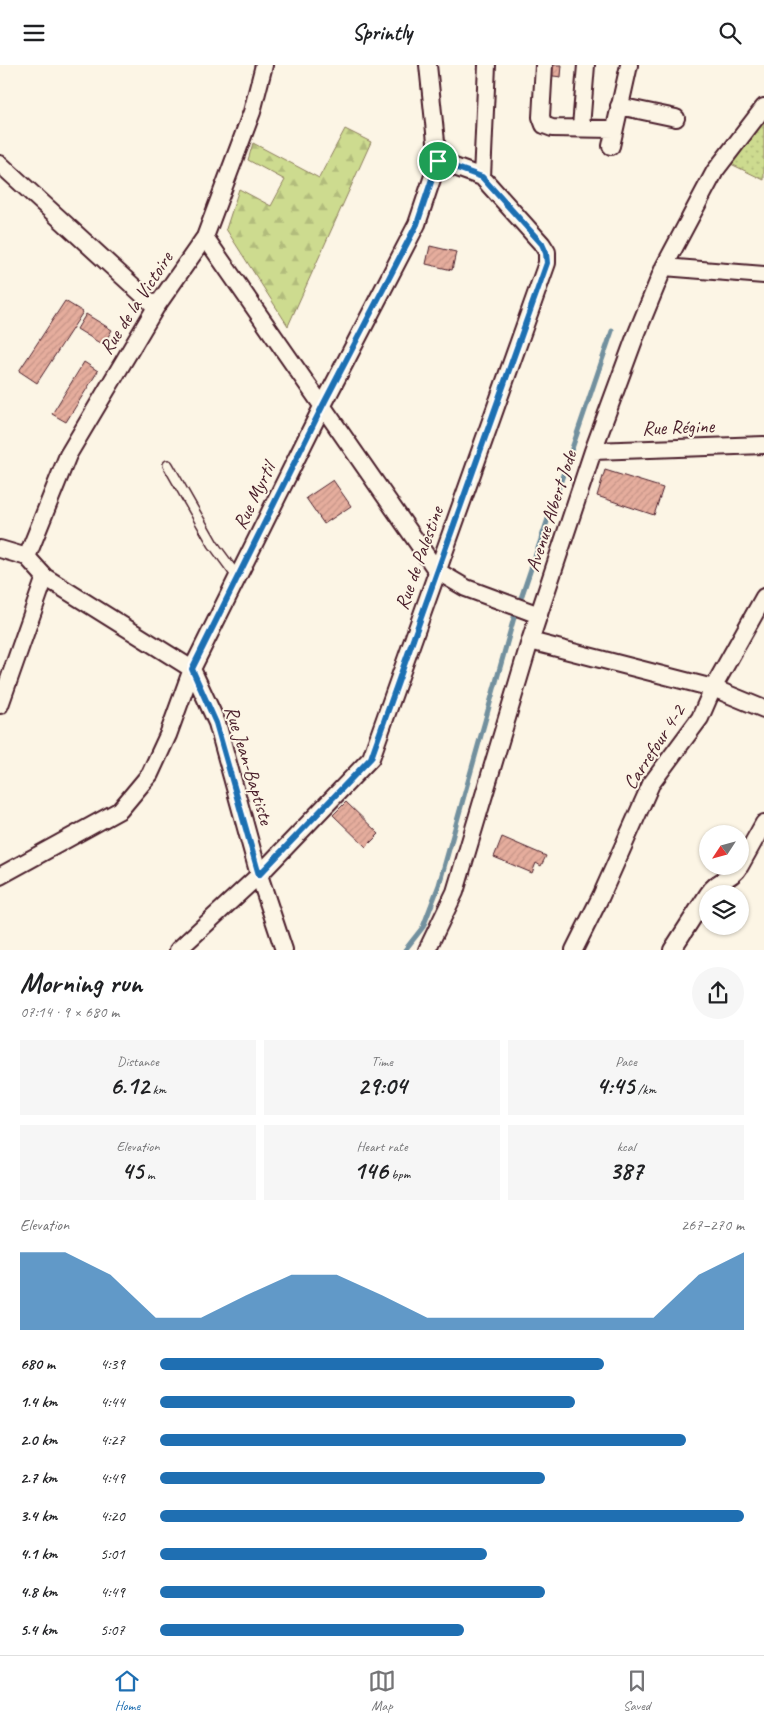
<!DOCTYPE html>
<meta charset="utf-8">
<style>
body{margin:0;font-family:Caveat,sans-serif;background:#f6f6f6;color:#202124;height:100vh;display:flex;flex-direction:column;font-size:19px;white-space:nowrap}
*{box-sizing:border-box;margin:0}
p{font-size:16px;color:#757577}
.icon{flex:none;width:28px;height:28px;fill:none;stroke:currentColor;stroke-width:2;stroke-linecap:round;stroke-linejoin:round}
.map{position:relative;height:885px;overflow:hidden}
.panel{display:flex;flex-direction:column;background:#fff;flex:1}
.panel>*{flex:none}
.needle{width:32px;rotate:234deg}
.controls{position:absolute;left:699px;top:760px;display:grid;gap:10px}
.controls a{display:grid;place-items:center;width:50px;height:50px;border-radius:50%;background:#fff;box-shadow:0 1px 4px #0004;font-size:25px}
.pin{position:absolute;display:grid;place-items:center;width:42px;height:42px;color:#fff;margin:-21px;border:2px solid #fff;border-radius:50%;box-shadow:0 1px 5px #0007}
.round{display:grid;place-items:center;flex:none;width:52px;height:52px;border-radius:26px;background:#f6f6f6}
.overview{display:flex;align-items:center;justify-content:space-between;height:85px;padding:0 20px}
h1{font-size:28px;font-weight:700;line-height:38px}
.figures{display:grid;grid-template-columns:repeat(3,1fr);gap:8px;height:85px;padding:5px 20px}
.figures div{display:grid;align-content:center;border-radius:0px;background:#f6f6f6;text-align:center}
.figures b{font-size:25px;font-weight:700}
.figures small{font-size:14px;font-weight:400}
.figures p{font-size:14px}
.chart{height:140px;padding:10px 20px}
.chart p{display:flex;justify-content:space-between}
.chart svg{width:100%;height:90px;margin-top:5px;fill:#1f6fb2;opacity:.7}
ul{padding:0 20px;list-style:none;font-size:16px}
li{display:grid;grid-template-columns:80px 60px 1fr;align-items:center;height:38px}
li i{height:12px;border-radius:6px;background:#1f6fb2}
header{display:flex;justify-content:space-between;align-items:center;height:65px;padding:0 20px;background:#fff;font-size:22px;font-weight:700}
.tabs{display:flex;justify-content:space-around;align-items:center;height:70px;border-top:1px solid #e0e0e0;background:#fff;font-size:14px;color:#757577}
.tabs a{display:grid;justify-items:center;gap:2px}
.tabs .active{color:#1f6fb2}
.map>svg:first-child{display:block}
.grass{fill:url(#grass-dots);stroke:#8c7d5d}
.forest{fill:url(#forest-firs);stroke:#8c7d5d}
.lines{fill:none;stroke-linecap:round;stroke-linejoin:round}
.stream{stroke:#72909e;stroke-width:5}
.building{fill:url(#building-hatch);stroke:#4a1f2b}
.service-casing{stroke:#4a1f2b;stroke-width:12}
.minor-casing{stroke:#4a1f2b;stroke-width:20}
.service{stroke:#fcf5e5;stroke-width:9}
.minor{stroke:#fcf5e5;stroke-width:16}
.route-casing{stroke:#fff;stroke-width:10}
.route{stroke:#1f6fb2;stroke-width:6}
.labels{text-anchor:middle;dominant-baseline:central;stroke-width:4;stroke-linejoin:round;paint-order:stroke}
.street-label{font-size:20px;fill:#4a1f2b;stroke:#fcf5e5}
</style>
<header><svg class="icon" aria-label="menu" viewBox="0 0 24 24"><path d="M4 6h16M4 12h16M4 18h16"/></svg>Sprintly<svg class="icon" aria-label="search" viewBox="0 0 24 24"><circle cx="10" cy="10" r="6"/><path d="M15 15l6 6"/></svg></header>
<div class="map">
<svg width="764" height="885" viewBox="0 0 764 885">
<defs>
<pattern id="grass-dots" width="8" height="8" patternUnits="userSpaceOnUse" patternTransform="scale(1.25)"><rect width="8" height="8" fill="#cddb8f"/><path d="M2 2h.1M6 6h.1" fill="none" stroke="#b2bc7c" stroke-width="1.8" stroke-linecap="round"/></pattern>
<pattern id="forest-firs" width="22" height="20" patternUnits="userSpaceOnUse" patternTransform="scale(1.25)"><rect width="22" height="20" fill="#cddb8f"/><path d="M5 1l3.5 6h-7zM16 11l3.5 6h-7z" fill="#b2bc7c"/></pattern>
<pattern id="building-hatch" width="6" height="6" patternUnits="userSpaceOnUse" patternTransform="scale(1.25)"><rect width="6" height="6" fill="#e5ad9d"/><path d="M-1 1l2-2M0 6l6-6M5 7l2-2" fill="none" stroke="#c69487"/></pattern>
</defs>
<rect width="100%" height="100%" fill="#fcf5e5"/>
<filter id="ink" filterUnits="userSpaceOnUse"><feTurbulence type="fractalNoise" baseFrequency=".02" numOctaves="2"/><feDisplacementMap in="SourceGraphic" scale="10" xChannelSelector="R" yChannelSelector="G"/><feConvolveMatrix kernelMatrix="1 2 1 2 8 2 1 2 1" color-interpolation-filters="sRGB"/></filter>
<g filter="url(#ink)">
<!-- grass -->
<path class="grass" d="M764,54V115L731,99Z"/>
<!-- forest -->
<path class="forest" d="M345,64L371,77L288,261L226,164L239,124L271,141L285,115L248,95L253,78L319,113Z"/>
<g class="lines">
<!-- stream -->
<path class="stream" d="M520,536L612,266
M405,885L423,862L439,820L515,549"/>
</g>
<!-- building -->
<path class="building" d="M547,0H562L561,12L546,10Z
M430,181L456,187L452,205L426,199Z
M65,236L83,247L37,318L19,306Z
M86,249L112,265L103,280L77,264Z
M84,297L98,306L66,357L52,349Z
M605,405L663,423L654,450L597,431Z
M333,415L351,441L324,459L306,433Z
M346,737L379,769L366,782L333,750Z
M502,772L546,791L541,801L536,798L532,808L494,792Z"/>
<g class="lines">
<defs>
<path id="service" d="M168,400L213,479L238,513"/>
<path id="minor" d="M544,0L541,52L544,60L552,63L613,64
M619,41L676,53
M581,62L586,0
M611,81L629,0
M0,99L156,242
M482,112L487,0
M205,172L437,506L466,523L539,550
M664,202L764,210
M593,386L764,380
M0,484L27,492L45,512L192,604L217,658L259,810L284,885
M27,492L68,390L156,242L205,172L252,47L264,0
M530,576L713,623L764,644
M0,640L45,512
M740,801L764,758
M0,811L120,745L150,709L168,670L192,604L323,340L417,159L438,96L428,0
M708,829C716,815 732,815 740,801
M178,885L259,810L371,693L547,198V187L542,179L482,112L438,96
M427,885L455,827L530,576L593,386L634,275L664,202L715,106L764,42
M574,885L601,831L651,719L700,653L713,623L764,532
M672,885L708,829"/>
</defs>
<!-- service casing -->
<use href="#service" class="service-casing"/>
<!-- minor casing -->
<use href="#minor" class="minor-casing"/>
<!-- service -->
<use href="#service" class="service"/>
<!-- minor -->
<use href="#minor" class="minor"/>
</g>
</g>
<g class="lines" filter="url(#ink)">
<defs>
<path id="route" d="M438,96L482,112L542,179L546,188L547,198L371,693L259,810L216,658L192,604L323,340L417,159Z"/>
</defs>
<!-- route casing -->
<use href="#route" class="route-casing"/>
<!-- route -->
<use href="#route" class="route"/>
</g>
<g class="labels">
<!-- street labels -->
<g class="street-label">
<text transform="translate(136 238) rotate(-57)">Rue de la Victoire</text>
<text transform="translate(678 362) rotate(-2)">Rue Régine</text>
<text transform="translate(254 431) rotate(-64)">Rue Myrtil</text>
<text transform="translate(551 446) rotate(-72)">Avenue Albert Jode</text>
<text transform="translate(419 493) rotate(-70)">Rue de Palestine</text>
<text transform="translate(654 682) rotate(-57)">Carrefour 4-2</text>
<text transform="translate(249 700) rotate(73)">Rue Jean-Baptiste</text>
</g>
</g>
</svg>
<div class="controls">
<a><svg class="needle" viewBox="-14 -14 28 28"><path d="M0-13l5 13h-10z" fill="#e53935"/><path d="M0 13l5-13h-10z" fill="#757577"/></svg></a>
<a><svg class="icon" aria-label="layers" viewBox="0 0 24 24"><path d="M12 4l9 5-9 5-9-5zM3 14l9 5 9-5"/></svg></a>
</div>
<div class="pin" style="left:438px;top:96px;background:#1e9e55"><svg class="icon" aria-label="arrive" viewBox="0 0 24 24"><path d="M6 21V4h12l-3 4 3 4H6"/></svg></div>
</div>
<section class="panel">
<div class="overview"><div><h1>Morning run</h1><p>07:14 · 9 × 680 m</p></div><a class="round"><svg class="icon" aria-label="share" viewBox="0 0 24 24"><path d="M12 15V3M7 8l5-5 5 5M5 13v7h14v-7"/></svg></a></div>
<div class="figures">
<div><p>Distance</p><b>6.12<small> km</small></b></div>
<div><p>Time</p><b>29:04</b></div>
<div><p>Pace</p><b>4:45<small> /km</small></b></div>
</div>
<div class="figures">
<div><p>Elevation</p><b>45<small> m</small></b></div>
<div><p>Heart rate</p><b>146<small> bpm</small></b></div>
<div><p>kcal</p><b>387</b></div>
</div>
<div class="chart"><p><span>Elevation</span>267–270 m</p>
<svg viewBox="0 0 160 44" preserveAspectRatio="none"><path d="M0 44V6L10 6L20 17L30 38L40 38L50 27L60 17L70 17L80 27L90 38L100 38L110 38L120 38L130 38L140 38L150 17L160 6V44z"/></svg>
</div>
<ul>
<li><b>680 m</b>4:39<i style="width:76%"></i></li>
<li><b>1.4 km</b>4:44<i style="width:71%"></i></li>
<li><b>2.0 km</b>4:27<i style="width:90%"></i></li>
<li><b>2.7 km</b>4:49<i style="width:66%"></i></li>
<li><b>3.4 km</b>4:20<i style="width:100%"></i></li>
<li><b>4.1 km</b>5:01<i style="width:56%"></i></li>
<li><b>4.8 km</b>4:49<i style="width:66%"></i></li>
<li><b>5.4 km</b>5:07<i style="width:52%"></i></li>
</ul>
</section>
<nav class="tabs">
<a class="active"><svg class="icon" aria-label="home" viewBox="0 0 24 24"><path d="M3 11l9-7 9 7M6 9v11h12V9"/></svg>Home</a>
<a><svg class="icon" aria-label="map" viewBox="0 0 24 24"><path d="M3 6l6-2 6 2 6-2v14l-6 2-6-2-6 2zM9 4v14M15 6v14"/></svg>Map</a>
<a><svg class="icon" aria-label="saved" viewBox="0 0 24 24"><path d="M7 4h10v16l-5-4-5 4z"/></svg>Saved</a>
</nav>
